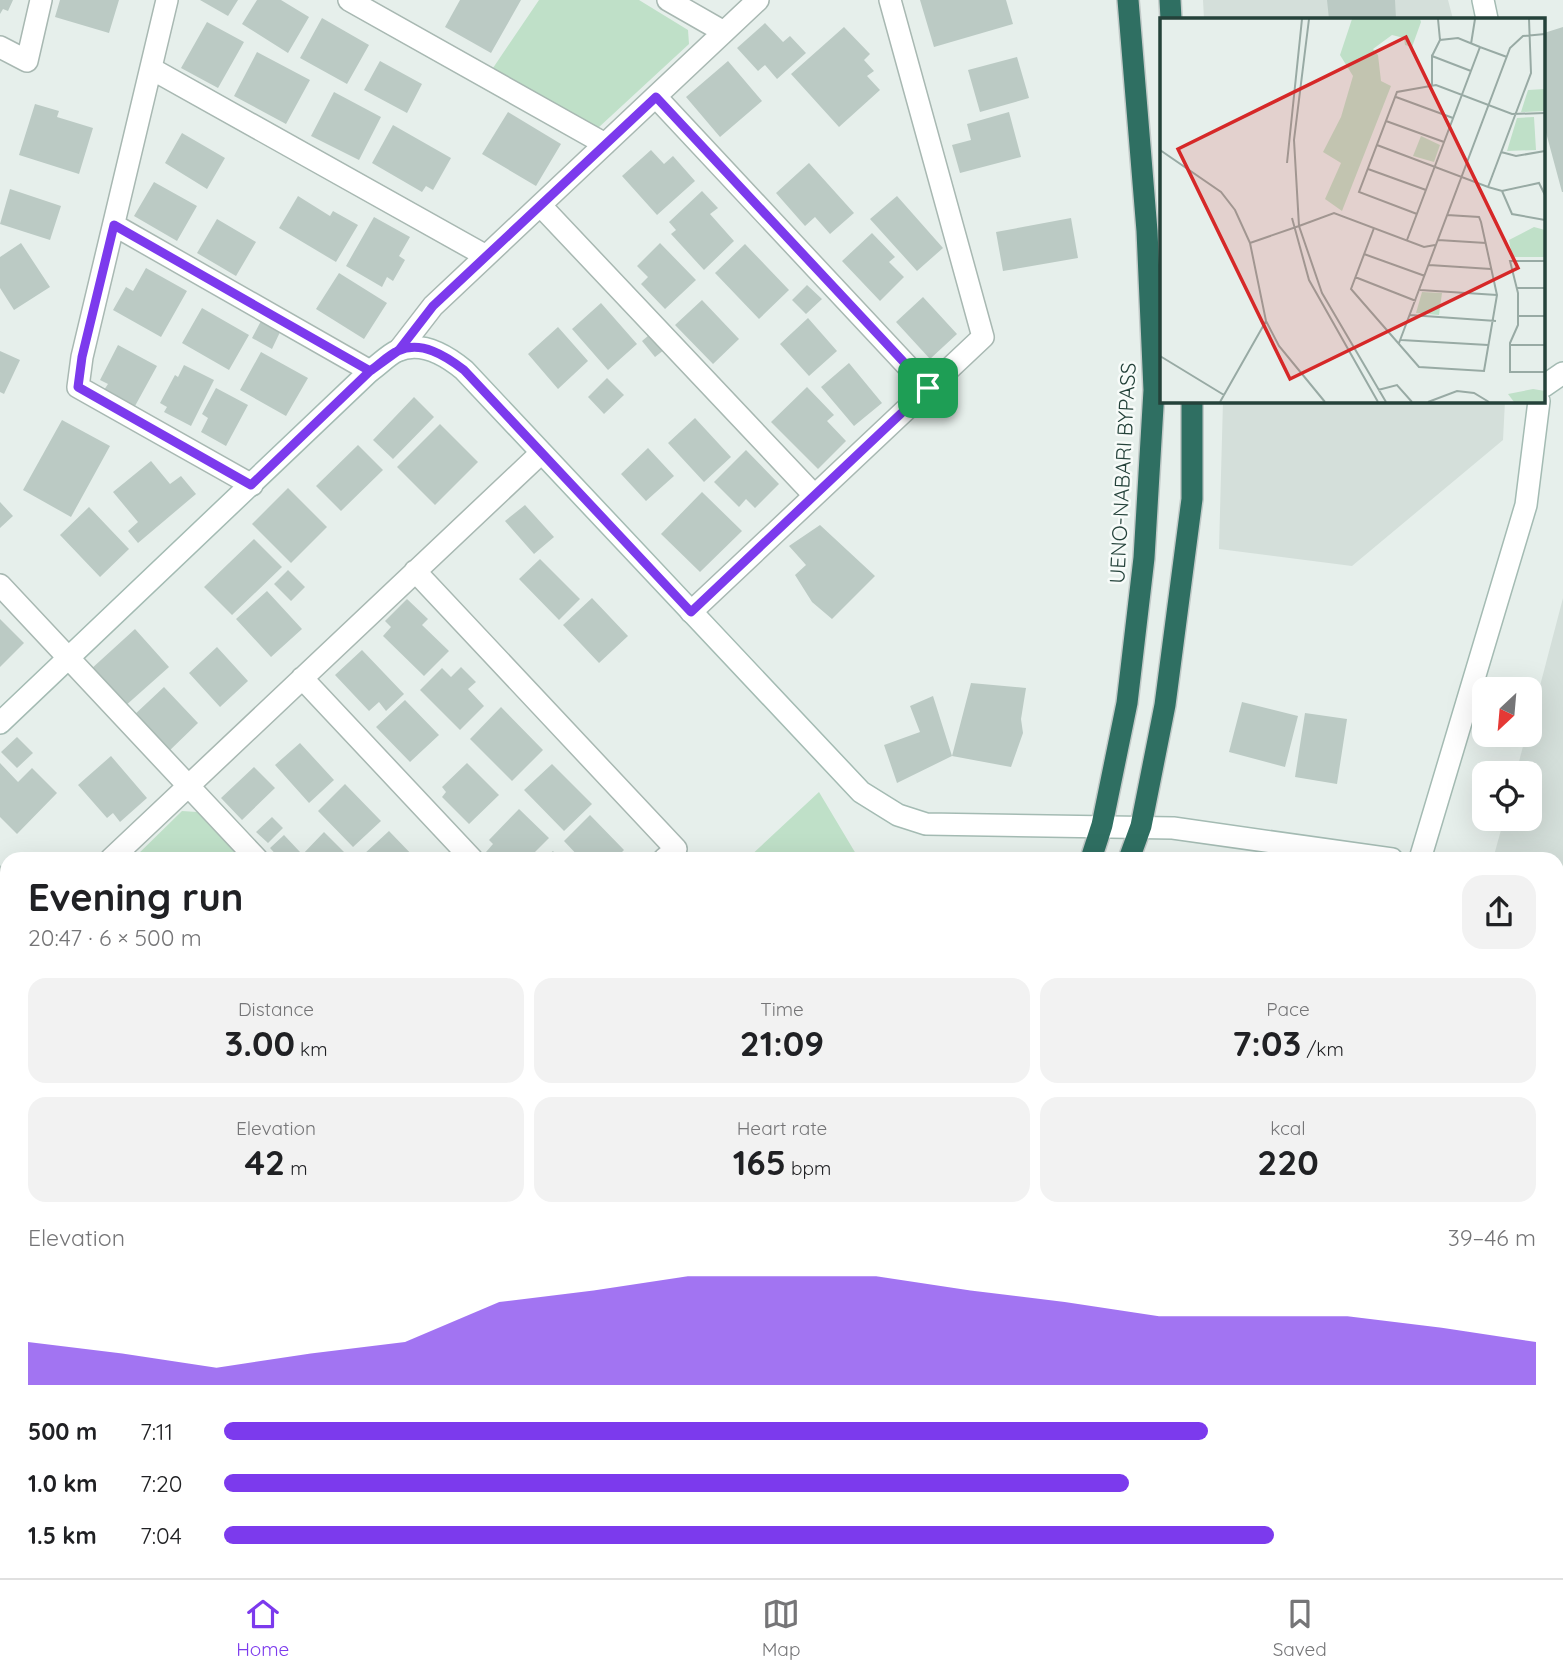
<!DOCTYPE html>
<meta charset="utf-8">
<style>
body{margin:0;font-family:Quicksand,sans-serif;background:#f2f2f2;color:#202124;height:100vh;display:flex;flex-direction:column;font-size:26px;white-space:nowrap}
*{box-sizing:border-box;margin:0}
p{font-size:23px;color:#757577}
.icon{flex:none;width:38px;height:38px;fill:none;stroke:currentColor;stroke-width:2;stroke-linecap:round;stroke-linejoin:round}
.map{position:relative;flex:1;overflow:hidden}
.details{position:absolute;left:0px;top:852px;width:1564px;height:726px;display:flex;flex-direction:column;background:#fff;border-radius:21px 21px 0 0;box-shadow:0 7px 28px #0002}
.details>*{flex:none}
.needle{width:46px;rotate:206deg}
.buttons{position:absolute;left:1472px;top:677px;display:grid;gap:14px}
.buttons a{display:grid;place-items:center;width:70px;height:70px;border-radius:14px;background:#fff;box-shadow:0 7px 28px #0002;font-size:35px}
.pin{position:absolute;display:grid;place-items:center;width:60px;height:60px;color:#fff;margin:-30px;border-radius:14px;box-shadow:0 4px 10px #0006}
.round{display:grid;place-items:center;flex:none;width:74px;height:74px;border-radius:21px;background:#f2f2f2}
.headline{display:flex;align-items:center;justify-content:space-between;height:119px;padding:0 28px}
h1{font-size:38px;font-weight:800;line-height:52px}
.stats{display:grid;grid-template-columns:repeat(3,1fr);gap:10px;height:119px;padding:7px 28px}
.stats div{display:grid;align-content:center;border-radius:18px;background:#f2f2f2;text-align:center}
.stats b{font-size:35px;font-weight:800}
.stats small{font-size:19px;font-weight:400}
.stats p{font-size:19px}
.chart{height:196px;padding:14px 28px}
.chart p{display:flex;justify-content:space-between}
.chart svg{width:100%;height:126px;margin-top:7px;fill:#7c3aed;opacity:.7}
ul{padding:0 28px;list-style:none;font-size:23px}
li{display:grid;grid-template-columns:112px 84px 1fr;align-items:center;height:52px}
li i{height:18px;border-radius:9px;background:#7c3aed}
.dock{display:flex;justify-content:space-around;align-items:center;height:98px;border-top:2px solid #e0e0e0;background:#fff;font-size:19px;color:#757577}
.dock a{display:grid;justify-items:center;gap:4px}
.dock .on{color:#7c3aed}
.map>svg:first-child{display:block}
.built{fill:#d4dfda}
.green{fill:#bfe0c8}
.building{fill:#bbcac4}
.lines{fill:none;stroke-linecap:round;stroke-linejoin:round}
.lane-casing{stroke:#a8b8b2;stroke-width:18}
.street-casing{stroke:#a8b8b2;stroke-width:24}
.secondary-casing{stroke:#a4bbb3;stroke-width:24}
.highway-casing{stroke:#c2cac8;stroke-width:24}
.path{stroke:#86b3a5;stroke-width:4.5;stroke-dasharray:3.5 5;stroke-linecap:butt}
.lane{stroke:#fff;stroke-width:14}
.street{stroke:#fff;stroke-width:21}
.secondary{stroke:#fff;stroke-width:21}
.highway{stroke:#2f6f62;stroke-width:21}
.route-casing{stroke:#fff;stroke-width:14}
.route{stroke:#7c3aed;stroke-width:9}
.labels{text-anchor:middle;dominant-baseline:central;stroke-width:5;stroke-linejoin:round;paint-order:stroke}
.street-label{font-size:21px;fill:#24423a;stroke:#f7fbf9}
.inset-road{fill:none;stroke:#98aaa4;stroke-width:2}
.view{fill:#d62828;fill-opacity:0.15;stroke:#d62828;stroke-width:3.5}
.inset-edge{fill:none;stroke:#24423a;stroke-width:3.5}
</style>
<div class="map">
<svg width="1563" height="1578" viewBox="0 0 1563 1578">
<rect width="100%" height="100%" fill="#e6efeb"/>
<!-- built -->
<path class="built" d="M1203,0H1448L1453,19H1204Z
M1223,401H1505L1503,440L1352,566L1219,549Z
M1563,598V1370L1558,1360V859H1493L1504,819H1530V774L1516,773L1526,735H1530V724Z"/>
<!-- green -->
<path class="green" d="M539,0H639L688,30L689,44L598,128L493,68Z
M819,792L859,859H747Z
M182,811L197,812L241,859H133Z
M0,1513L7,1519V1572H12L9,1578H0Z
M205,1572H406V1578H207Z"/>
<!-- building -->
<path class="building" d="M0,0H13L8,11L3,9L0,14Z
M60,0H119L109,33L55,17Z
M200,0H238L228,16Z
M257,0H281L309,17L288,53L242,24Z
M460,0H521L491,53L445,27Z
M920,0H1006L1013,24L934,47Z
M1327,0H1395L1396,19H1329Z
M322,18L369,45L347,84L300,58Z
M207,22L244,42L218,88L181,68Z
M765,23L783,42L790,36L806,53L777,79L765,65L758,71L737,48Z
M844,27L870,54L864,60L874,71L867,76L880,90L839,127L791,74Z
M1563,27V192H1562L1544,125V33Z
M257,52L310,80L286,124L234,96Z
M1017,57L1029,98L980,112L968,70Z
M380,61L422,84L407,113L364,90Z
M728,61L762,101L720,137L686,97Z
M334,92L381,117L359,160L311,136Z
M35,104L59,111L57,117L93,128L79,174L19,155Z
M508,112L561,144L536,186L482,154Z
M1009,112L1021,157L960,173L952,145L971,140L967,124Z
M393,125L451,158L433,190L426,186L422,192L372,163Z
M182,133L225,158L207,189L165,163Z
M651,150L664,164L673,156L695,181L657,215L622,176Z
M809,163L854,213L830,234L815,217L805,226L776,193Z
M154,182L197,206L177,241L134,216Z
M10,189L61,206L50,240L0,224Z
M702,191L718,208L710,214L734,241L704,270L671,234L676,230L669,222Z
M298,196L330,216L333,211L358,225L336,262L279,228Z
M897,196L943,248L917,271L870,219Z
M374,217L410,237L399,256L405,260L393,281L387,277L382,287L346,266Z
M1071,218L1078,258L1003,271L996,232Z
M217,219L256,242L236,276L197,253Z
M872,233L895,257L889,262L904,277L880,301L842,261Z
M21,243L50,287L14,310L0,288V257Z
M660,243L696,280L665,309L641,284L648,277L637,266Z
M745,244L789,290L759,319L715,273Z
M146,268L187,291L161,337L113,310L126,287L133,291Z
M339,273L387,303L364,339L316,309Z
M807,285L822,299L806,314L792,300Z
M923,297L957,334L930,359L896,322Z
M702,300L739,339L713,364L675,325Z
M601,303L637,344L608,370L572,329Z
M202,308L249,335L229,370L182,343Z
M808,318L837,351L809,376L780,344Z
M261,321L281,330L272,349L252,338Z
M558,327L588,361L558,389L528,354Z
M655,330L669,346L655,357L642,341Z
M118,345L157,366L135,406L104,390L108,384L100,380Z
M0,351L20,360L4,394L0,392Z
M261,352L308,378L286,416L240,390Z
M849,363L882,403L854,426L821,387Z
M184,365L214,380L191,426L164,412L167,407L160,403L175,375L178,377Z
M607,378L624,395L604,414L588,397Z
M807,387L834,415L827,421L846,441L818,469L771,422Z
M216,388L248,405L226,446L201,432L208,418L202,414Z
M414,397L434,417L393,459L373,440Z
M695,418L731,457L704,482L668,443Z
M62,420L110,446L71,517L23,490Z
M440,424L478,462L435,505L397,467Z
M358,445L383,470L341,511L316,486Z
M648,448L674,476L646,501L621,474Z
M746,450L779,484L755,508L746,499L739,507L714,482Z
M151,461L170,484L181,476L196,494L138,543L128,531L138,522L113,492Z
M288,488L327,527L291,563L252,524Z
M702,492L742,531L700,572L661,534Z
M0,502L13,516L0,528Z
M525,505L554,537L534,554L505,521Z
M89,507L129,549L100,577L60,535Z
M820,525L875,576L832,619L812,602L795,575L806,565L789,546Z
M254,539L282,567L232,615L204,587Z
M540,559L580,599L559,620L519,579Z
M288,570L305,587L291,601L274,584Z
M267,591L302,629L271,657L236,619Z
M592,598L628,636L599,663L563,625Z
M407,599L428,619L422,625L449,651L424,676L383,636L391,627L385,621Z
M0,619L24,643L0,667Z
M135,629L169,667L124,707L90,670Z
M217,647L248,681L220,707L189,673Z
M362,650L404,694L386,711L379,702L369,711L335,675Z
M461,667L476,682L468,689L484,706L460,730L420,690L442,668L451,677Z
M971,683L1026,688L1021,719L1023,733L1011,767L952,756Z
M164,687L198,723L167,753L132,717Z
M933,696L952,756L897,783L884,745L920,732L910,706Z
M405,700L439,735L410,762L376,727Z
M1242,702L1298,716L1285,767L1229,752Z
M501,707L543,750L512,781L470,739Z
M1305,713L1347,719L1337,784L1295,777Z
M17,737L33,753L17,768L1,752Z
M300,743L334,780L309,803L275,765Z
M111,756L147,798L120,822L113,813L107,818L78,785Z
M0,763L18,782L32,768L57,793L17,834L0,817Z
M467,763L499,795L469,824L442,797L446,792L442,787Z
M552,764L592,804L564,831L524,790Z
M254,767L275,788L242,820L221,798Z
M345,784L381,821L353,847L318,811Z
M519,809L549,838L528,859H494L486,852L493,844L489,840Z
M590,815L624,850L615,859H581L564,841Z
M272,817L283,828L268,843L256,832Z
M389,831L416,859H367L363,855Z
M324,832L351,859H304L301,856Z
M284,835L300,852L292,859H280L270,848Z
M553,851L560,859H543Z
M0,865L7,872V917L0,923Z
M7,991V1029L0,1022V998Z
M6,1103L7,1105V1165L0,1158V1108Z
M6,1191H7V1228L0,1226V1214Z
M7,1323V1343L0,1339Z
M0,1379L7,1383V1410L0,1405Z
M553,1572H664L660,1578H549Z
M982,1572H1067L1073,1578H976Z"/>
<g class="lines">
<defs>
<path id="lane" d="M0,1428L7,1433"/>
<path id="street" d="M167,0L82,357L78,387L252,485
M349,0L605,144
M668,0L724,32
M0,47L27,61L41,0
M152,69L486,256
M656,97L928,388
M541,206L814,495
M114,225L370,371
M399,350L433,306L758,0
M415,571L676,849L664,859
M0,585L257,859
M691,612L983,337L890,0
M302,678L472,859
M111,859L541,453
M0,964L7,957
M0,1046L7,1054
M0,1242L7,1244"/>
<path id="secondary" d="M1483,0L1487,19
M1544,386L1563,373
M0,723L370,371C379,365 388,355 397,351C421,340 447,356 464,370L861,792L898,815L926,824L1173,828L1392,859
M1420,859L1526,505L1539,401
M1558,1443L1563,1452"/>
<path id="highway" d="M1170,0L1171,19
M1091,859L1102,825L1127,703L1144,558L1154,390L1147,231L1128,0
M1129,859L1141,826L1165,705L1192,499V401
M728,1578L733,1572
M774,1578L778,1572"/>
</defs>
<!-- lane casing -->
<use href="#lane" class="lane-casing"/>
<!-- street casing -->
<use href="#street" class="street-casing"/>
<!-- secondary casing -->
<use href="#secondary" class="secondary-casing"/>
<!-- highway casing -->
<use href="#highway" class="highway-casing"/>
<!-- path -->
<path class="path" d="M1485,1572L1489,1578"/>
<!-- lane -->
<use href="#lane" class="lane"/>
<!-- street -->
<use href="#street" class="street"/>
<!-- secondary -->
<use href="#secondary" class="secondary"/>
<!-- highway -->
<use href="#highway" class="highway"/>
</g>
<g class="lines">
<defs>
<path id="route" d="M928,388L691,612L464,370C446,356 421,340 398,351C388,355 379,365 370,371L114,225L82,357L78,387L251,485L370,371L399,350L433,306L656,97L928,388"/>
</defs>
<!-- route casing -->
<use href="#route" class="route-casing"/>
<!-- route -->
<use href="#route" class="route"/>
</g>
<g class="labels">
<!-- street labels -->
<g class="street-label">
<text transform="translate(1122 473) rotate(-87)">UENO-NABARI BYPASS</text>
</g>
</g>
<!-- overview -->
<g transform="translate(1160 18)">
<rect width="385" height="385" fill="#e6efeb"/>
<path d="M192,1H260L261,4L252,29L245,27L244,20L232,17L213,31L218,37L221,63L231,68L182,193L165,181L181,145L163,134L181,99L193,58L180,37ZM385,71V93L361,94L368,72ZM374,99L376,132L347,133L357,100ZM261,118L280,127L274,144L253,138ZM374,209L385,212V239H352L349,222ZM262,274L282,275L279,297L256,295ZM373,371L385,373V384H354L348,376Z" fill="#bfe0c8"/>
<path class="inset-road" d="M149,1L134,122L139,208L162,275L226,384M278,1L280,22M311,26L315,1M272,38L280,22L298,20L320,29M272,68V38L311,53M236,79L293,100M226,103L284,124M217,127L328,169L371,55L369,1M0,132L61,174L75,192L90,225L139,208M341,134L356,138L385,133M127,145L142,1M208,151L266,172M328,169L342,173L379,165L385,177M342,173L352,196L385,202M257,196L199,174L237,74L276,67L352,96L385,95M132,200L149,262L218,384M139,208L174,195L264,229L275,227M214,210L191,271L259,349L324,353L337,277L321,204L319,199L287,197M247,222L320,29L347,39M278,222L326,225M90,225L106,303L119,328L165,384M204,236L265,258M385,243H350L358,275V307L350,325V354H385M269,247L331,251M195,259L256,283M357,270H385M260,272L337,277M250,297L336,303M357,298H385M241,322L328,327M239,325L350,30L363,18L385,16M350,327H385M0,338L64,377M218,372L237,367L252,384M60,384L106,303M268,384L297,373L314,375L329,384"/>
<path class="view" d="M246,19L358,250L130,361L18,131Z"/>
<rect width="385" height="385" class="inset-edge"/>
</g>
</svg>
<div class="buttons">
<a><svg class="needle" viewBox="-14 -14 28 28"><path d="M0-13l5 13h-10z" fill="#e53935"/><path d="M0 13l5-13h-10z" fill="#757577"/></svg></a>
<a><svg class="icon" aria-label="locate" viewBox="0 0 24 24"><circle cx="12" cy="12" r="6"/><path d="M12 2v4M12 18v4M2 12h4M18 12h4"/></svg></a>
</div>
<div class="pin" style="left:928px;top:388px;background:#1e9e55"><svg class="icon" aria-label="arrive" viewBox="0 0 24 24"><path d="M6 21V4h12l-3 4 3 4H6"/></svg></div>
<section class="details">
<div class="headline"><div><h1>Evening run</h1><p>20:47 · 6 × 500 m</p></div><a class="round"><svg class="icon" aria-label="share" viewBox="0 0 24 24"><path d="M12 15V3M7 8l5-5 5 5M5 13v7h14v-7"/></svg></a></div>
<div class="stats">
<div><p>Distance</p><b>3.00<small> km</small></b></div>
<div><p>Time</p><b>21:09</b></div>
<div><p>Pace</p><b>7:03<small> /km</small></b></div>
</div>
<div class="stats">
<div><p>Elevation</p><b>42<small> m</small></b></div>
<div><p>Heart rate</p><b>165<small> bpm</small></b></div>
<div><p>kcal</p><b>220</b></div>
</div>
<div class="chart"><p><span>Elevation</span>39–46 m</p>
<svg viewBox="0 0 160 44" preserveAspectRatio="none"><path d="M0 44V29L10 33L20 38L30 33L40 29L50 15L60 11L70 6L80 6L90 6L100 11L110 15L120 20L130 20L140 20L150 24L160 29V44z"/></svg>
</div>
<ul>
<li><b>500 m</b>7:11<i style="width:75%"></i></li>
<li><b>1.0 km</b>7:20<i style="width:69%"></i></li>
<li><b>1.5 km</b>7:04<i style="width:80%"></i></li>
</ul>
</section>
</div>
<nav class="dock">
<a class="on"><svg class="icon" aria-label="home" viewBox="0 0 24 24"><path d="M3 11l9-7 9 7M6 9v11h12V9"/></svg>Home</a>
<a><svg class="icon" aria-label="map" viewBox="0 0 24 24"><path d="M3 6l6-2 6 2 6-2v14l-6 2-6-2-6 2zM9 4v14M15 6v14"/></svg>Map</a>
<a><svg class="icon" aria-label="saved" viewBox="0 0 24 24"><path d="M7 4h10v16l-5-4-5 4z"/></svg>Saved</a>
</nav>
